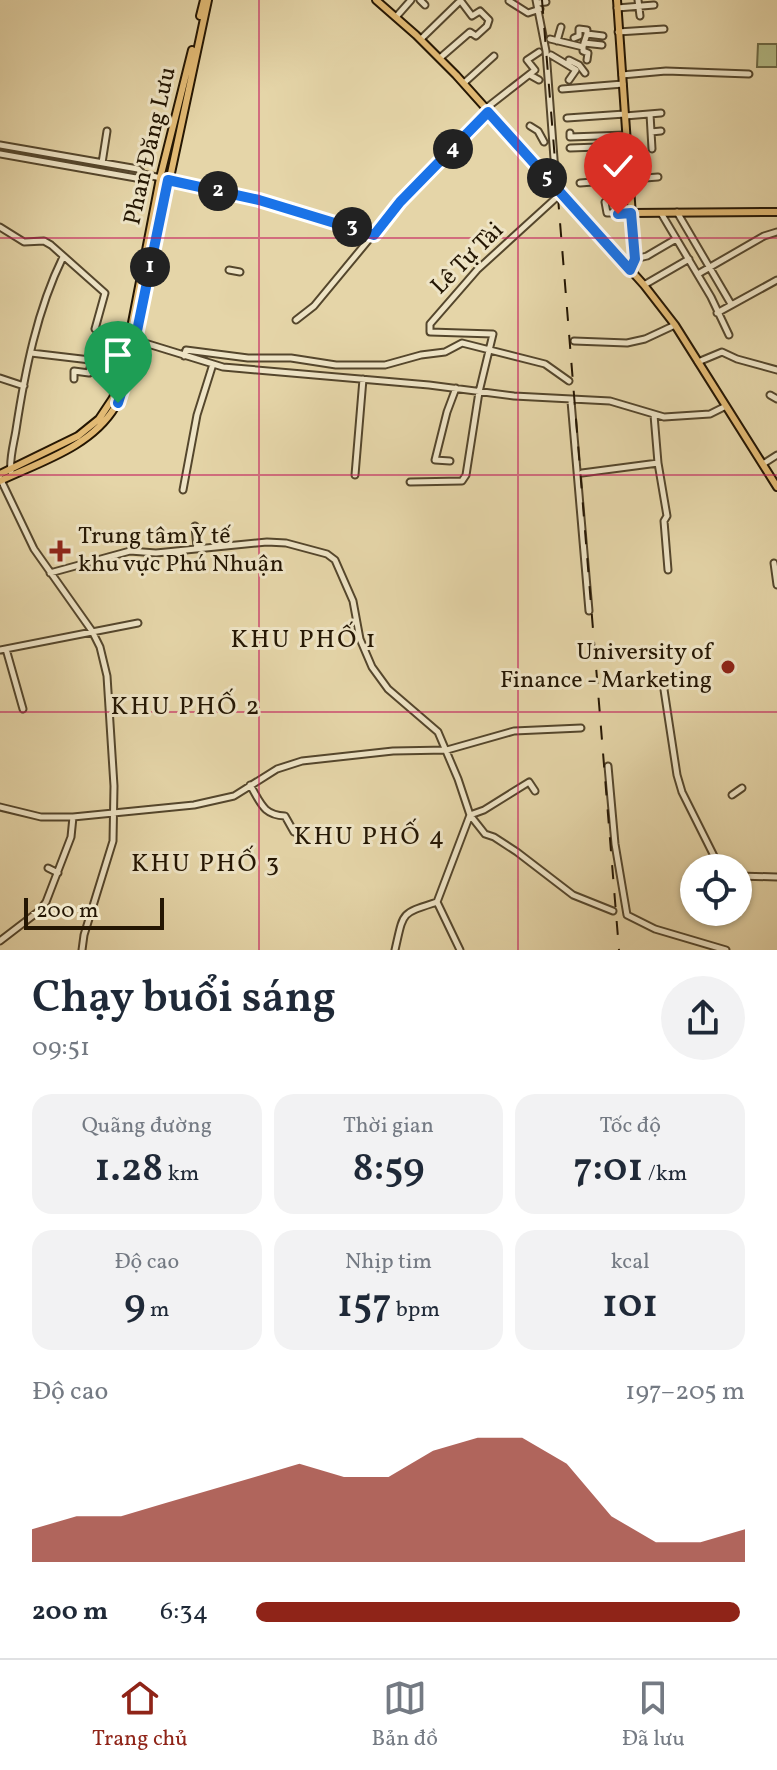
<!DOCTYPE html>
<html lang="vi">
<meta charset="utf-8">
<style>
body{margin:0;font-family:Vollkorn,serif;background:#f2f2f3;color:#1f2937;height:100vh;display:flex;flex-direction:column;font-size:30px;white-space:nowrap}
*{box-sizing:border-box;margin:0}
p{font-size:26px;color:#747a83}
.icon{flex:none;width:44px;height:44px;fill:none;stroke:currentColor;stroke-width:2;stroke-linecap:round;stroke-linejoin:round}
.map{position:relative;height:950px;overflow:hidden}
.panel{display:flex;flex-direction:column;background:#fff;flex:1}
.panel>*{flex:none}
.controls{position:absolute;left:680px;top:854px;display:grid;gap:16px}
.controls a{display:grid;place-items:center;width:72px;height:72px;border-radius:50%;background:#fff;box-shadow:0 2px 6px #0004;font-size:40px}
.scale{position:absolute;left:24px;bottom:20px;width:140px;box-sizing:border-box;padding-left:8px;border:4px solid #241603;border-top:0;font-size:22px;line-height:28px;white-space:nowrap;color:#241603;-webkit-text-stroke:6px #eee4c6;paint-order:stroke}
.pin{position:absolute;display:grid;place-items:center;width:68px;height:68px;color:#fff;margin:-82px -34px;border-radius:50% 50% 50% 0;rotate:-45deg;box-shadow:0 0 8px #0007}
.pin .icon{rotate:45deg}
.km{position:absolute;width:40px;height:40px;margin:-20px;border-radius:50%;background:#222;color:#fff;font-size:22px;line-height:40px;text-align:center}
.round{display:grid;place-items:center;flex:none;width:84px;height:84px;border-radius:42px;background:#f2f2f3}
.overview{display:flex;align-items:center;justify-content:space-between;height:136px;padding:0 32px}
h1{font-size:44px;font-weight:600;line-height:60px}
.stats{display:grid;grid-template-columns:repeat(3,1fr);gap:12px;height:136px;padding:8px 32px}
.stats div{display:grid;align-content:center;border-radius:20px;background:#f2f2f3;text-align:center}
.stats b{font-size:40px;font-weight:600}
.stats small{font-size:22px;font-weight:400}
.stats p{font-size:22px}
.chart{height:224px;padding:16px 32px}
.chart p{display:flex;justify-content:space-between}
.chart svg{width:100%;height:144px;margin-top:8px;fill:#8f2418;opacity:.7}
ul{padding:0 32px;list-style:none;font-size:26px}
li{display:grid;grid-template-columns:128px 96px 1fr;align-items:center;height:60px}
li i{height:20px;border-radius:10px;background:#8f2418}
.tab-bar{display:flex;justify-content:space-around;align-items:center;height:112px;border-top:2px solid #e0e1e3;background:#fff;font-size:22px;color:#747a83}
.tab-bar a{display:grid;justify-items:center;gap:4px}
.tab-bar .active{color:#8f2418}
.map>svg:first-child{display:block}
.pitch{fill:#b4bd88;stroke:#6c6a46;stroke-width:2}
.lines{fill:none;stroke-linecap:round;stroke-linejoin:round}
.minor-casing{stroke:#54462c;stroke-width:9}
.major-casing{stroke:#241603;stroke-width:10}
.minor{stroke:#eee4c6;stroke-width:5}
.major{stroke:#e2ba74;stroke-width:6}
.rail{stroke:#241603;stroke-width:2;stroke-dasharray:14 14;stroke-linecap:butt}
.route-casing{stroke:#fff;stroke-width:16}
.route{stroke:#1a73e8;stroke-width:10}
.grid{fill:none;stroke:#c2185b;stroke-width:2;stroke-opacity:0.55}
.poi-dot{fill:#8f2418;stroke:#eee4c6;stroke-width:3}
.labels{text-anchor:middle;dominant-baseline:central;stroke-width:6;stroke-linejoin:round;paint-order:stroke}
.street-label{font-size:24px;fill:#241603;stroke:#eee4c6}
.poi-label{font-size:24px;fill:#241603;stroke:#eee4c6;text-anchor:start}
.neighbourhood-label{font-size:26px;letter-spacing:2px;fill:#241603;stroke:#eee4c6}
</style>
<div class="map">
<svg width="777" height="950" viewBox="0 0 777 950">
<rect width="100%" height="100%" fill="#e5d5a8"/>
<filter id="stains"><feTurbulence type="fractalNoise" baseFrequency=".0025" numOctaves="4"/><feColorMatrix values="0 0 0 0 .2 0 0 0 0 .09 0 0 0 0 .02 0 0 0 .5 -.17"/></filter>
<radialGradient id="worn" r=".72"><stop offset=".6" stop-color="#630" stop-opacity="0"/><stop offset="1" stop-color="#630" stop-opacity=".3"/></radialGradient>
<!-- pitch -->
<path class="pitch" d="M758,44H777V67H757Z"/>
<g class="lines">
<defs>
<path id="minor" d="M420,0L425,5
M536,0L546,51L555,172L548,178
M638,0L640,16
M509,1L528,13L540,9
M538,3L546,2
M617,8L654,5
M396,17L411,0
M618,32L664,29
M574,38L579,36V29L587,30V34
M421,39L460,1
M550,39L583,47L584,43L602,45
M557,41L561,27
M584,43L587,34L603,36
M583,47V51L588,53L587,60
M551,55L576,70L569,80
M440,58L470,32L476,36L487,26L489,20L480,11L472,16L460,0
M569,62V60L579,65L585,73
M530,75L539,80
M622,75L666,71L749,74
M464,83L494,56
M562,89L623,84
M485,109L535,70L527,60L539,52
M650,114L652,149
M625,116L661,113
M567,118L625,114
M530,126L538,131L544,142
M651,132L661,131
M570,133V137L626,135
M0,145L138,169L143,174L259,200L374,235
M570,148L627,146
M0,154L136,178L143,174
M102,163L107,131
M580,183L658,177
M605,202L607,213H631
M677,212L731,304
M661,213L711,297L729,335
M0,227L24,242L44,241L51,245L105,293L95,329L128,338
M635,259L647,256L676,239
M229,270L240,272
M698,274L764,236L777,232
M644,285L689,259
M717,313L777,280
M296,320L314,306L400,202L488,112
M135,340L223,367L429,385L514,396L610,401L664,417L710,414L726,406
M574,341L627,343L645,339L675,325
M31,353L124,364
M184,356L186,350L248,358H291L336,365H385L421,355L445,352L462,343L545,364L569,381
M698,362L722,352L737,359L777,370
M0,378L24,386
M74,379V371L89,373L90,368L121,373
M770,395L777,399
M571,401L589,611
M654,415L658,463L667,516L664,521L668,570
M450,461L435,460L447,412L456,388
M763,464L777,455
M11,472C9,459 14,443 16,430C25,371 37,310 63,257
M582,473L658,463
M355,475L363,379
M0,478L34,549L92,631L100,647L107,676L114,786L113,841L84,935L82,950
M410,482L462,481L466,475L479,392L493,334L430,332V324L477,270L557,197
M183,490L197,415L213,364
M195,526L197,548
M774,563L777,585
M50,573L130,551L156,553L267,542L286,543L327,554L335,560L353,601L360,639L372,667L388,689L438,732L458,779L470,815L437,902
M6,649L23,709
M0,650L138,623
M663,683L677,775L682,792L720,868
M608,766L615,844L627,915L655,929L726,950
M250,785C261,803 263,815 285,816L294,832
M535,791L529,782L484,810L470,815L485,834L494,837L517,852L573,895L613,911
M732,795L742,788
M0,807L41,817H73L194,805L234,796L277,769L302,761L393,751L447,750L514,731L581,728
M48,868L58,873
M738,876L777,877
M437,902L460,950
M0,941L39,911L46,902L71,837L73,817
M395,950C404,911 400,914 437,902"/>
<path id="major" d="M376,0L416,35L456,75L644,285L675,325L777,487
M617,0L635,259L630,270
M200,16L204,0
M631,213L777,212
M0,474L78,436L99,419L113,398L124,364L160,178L192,50
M0,481C40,462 91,447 115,407C122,395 126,379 130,365L208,0"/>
</defs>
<!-- minor casing -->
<use href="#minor" class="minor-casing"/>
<!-- major casing -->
<use href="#major" class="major-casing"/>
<!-- minor -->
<use href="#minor" class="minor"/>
<!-- major -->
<use href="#major" class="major"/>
<!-- rail -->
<path class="rail" d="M542,0L619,950"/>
</g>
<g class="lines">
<defs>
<path id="route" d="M118,403L130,365L168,180L259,200L374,235L400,202L488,112L630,270L635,259L631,213L618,214"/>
</defs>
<!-- route casing -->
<use href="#route" class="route-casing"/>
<!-- route -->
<use href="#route" class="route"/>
</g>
<!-- grid -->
<path class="grid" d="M259,0V950M518,0V950M0,238H777M0,475H777M0,712H777"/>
<!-- markers -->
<g class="poi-dot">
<path d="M56 539h8v8h8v8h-8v8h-8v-8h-8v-8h8z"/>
<circle cx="728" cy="667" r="8"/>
</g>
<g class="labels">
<!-- street labels -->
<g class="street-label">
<text transform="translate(151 146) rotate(-77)">Phan Đăng Lưu</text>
<text transform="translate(468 259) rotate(-45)">Lê Tự Tài</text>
</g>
<!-- poi labels -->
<g class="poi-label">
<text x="78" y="537">Trung tâm Y tế<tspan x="78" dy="28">khu vực Phú Nhuận</tspan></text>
<text x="712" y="653" text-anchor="end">University of<tspan x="712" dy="28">Finance - Marketing</tspan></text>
</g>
<!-- neighbourhood labels -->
<g class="neighbourhood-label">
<text x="304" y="640">KHU PHỐ 1</text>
<text x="186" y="707">KHU PHỐ 2</text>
<text x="370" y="837">KHU PHỐ 4</text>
<text x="206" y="864">KHU PHỐ 3</text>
</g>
</g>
<rect width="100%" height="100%" filter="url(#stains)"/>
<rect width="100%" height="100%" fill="url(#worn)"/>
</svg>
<div class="controls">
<a><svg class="icon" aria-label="locate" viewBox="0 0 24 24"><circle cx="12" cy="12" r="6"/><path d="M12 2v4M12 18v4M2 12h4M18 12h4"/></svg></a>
</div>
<div class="scale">200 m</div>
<div class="pin" style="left:118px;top:403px;background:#1e9e55"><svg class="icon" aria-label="arrive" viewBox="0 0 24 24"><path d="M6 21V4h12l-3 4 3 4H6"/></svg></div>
<div class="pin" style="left:618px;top:214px;background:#d93025"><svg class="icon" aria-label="check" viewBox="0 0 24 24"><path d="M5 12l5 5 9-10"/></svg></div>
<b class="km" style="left:150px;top:267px">1</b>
<b class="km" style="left:218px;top:191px">2</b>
<b class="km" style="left:352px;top:227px">3</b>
<b class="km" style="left:453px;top:149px">4</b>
<b class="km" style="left:547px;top:178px">5</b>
</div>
<section class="panel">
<div class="overview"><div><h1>Chạy buổi sáng</h1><p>09:51</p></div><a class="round"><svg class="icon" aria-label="share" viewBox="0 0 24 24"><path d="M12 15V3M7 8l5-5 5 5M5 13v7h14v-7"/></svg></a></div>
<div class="stats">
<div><p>Quãng đường</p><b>1.28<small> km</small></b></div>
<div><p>Thời gian</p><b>8:59</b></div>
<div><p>Tốc độ</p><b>7:01<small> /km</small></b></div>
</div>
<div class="stats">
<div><p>Độ cao</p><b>9<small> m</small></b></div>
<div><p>Nhịp tim</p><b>157<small> bpm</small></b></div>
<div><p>kcal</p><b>101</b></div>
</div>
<div class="chart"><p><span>Độ cao</span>197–205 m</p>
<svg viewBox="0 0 160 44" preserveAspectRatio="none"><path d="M0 44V34L10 30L20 30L30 26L40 22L50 18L60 14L70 18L80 18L90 10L100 6L110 6L120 14L130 30L140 38L150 38L160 34V44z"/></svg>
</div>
<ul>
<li><b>200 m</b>6:34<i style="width:99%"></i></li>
</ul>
</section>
<nav class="tab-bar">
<a class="active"><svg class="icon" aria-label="home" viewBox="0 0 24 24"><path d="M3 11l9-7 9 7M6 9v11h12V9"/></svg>Trang chủ</a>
<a><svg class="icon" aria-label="map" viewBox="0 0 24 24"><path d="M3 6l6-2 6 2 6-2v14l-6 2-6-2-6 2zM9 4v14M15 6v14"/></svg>Bản đồ</a>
<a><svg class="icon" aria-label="saved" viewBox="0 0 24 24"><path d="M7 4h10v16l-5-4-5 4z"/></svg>Đã lưu</a>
</nav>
